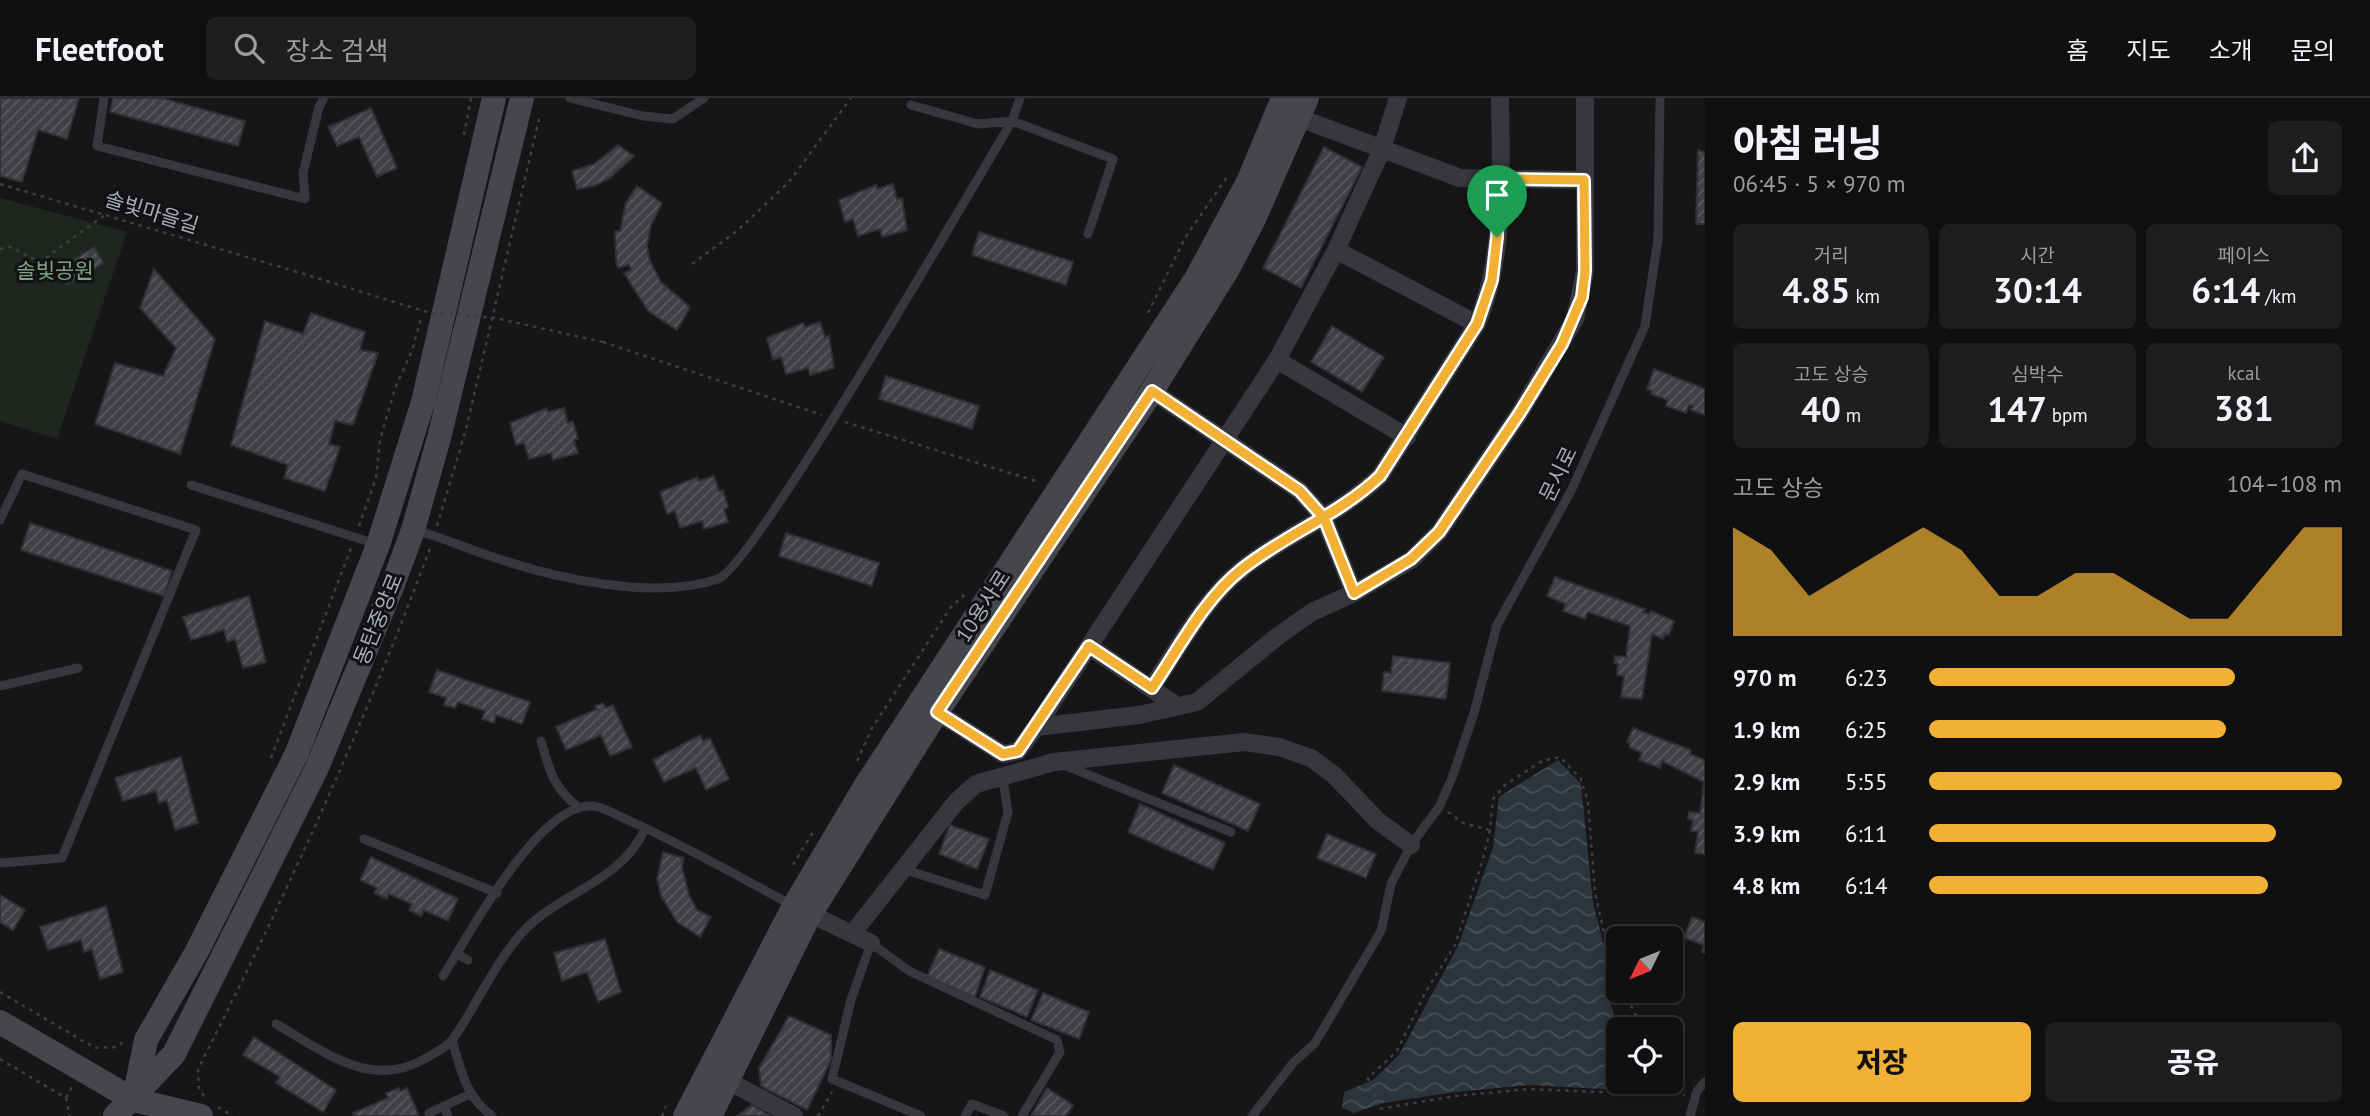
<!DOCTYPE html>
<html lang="ko">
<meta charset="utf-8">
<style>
body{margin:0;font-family:"PT Sans","Noto Sans KR",sans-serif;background:#1e1e20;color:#f1f3f6;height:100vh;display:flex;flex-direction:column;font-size:26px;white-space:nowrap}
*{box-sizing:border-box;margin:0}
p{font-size:23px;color:#9c9d9f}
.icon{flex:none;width:38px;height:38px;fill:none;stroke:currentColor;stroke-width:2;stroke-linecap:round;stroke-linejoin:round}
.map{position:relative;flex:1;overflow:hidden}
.panel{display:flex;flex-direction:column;background:#101012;width:665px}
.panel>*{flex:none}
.needle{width:46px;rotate:227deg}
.fabs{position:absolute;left:1606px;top:828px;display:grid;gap:14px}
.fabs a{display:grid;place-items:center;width:77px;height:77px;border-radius:10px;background:#101012;box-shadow:0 4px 10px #0003,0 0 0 2px #303032;font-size:35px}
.pin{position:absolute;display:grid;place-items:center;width:60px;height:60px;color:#fff;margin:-72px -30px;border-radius:50% 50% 50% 0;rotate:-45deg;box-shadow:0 0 7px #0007}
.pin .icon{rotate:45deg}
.round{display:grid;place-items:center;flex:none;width:74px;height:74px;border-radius:10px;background:#1e1e20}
.head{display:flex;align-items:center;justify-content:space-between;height:119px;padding:0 28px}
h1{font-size:38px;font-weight:800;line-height:52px}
.figures{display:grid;grid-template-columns:repeat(3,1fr);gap:10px;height:119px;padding:7px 28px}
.figures div{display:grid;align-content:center;border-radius:10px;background:#1e1e20;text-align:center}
.figures b{font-size:35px;font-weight:800}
.figures small{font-size:19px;font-weight:400}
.figures p{font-size:19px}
.chart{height:196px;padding:14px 28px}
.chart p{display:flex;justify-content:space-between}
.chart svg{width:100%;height:126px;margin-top:7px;fill:#f2b134;opacity:.7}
.action{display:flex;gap:14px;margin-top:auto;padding:14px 28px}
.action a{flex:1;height:80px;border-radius:10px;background:#f2b134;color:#111;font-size:28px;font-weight:800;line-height:80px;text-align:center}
.action a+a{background:#1e1e20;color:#f1f3f6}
ul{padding:0 28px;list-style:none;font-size:23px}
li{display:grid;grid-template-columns:112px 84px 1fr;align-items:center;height:52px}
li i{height:18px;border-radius:9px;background:#f2b134}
header{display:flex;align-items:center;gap:42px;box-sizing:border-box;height:98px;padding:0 35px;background:#101012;border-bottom:2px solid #303032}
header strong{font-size:33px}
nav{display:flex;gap:38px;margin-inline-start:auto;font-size:24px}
.search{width:490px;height:63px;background:#1e1e20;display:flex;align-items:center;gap:18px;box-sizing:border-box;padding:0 24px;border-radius:10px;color:#9c9d9f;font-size:26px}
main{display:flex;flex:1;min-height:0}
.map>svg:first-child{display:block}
.park{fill:#1e261f}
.water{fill:url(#water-waves)}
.building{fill:url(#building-hatch);stroke:#303034;stroke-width:2}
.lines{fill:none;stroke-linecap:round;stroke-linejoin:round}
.path{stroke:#3d3f44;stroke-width:2.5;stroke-dasharray:3.5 5;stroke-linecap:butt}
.lane{stroke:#37383d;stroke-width:9}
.street{stroke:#37383d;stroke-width:18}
.secondary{stroke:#45474d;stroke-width:24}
.path-bridge{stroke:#3d3f44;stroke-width:2.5;stroke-dasharray:3.5 5;stroke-linecap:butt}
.route-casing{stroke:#fff;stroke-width:14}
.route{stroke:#f2b134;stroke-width:9}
.labels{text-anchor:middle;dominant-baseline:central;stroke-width:6;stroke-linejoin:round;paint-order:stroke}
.street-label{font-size:21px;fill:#a8adb8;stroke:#111113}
.park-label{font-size:21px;fill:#7fa381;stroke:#111113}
</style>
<header>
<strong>Fleetfoot</strong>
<div class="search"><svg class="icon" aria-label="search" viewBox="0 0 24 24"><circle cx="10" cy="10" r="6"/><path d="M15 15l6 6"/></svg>장소 검색</div>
<nav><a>홈</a><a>지도</a><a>소개</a><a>문의</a></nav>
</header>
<main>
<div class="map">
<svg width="1705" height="1018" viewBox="0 0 1705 1018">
<defs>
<pattern id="water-waves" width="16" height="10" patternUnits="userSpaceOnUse" patternTransform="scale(1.75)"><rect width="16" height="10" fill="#2c353c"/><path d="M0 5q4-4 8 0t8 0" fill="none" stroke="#485056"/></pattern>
<pattern id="building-hatch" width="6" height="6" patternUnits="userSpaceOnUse" patternTransform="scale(1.75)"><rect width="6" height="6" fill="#404145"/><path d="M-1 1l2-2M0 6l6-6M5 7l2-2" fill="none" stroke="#595a5e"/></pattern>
</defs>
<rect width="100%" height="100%" fill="#161618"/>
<!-- park -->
<path class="park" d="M0,100L127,134L57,341L0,323Z"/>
<!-- water -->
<path class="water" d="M1558,662L1581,686L1593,805L1611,874L1607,893L1616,924L1615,958L1621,992L1529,987L1456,994L1383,1005L1354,1015L1342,1010L1344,994L1373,982L1399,957L1458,848L1493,750L1499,699Z"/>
<!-- building -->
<path class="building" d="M0,0H79L67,41L38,32L22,84L0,78Z
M113,0H161L245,23L238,48L110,14Z
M371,10L397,70L377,79L359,39L337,48L328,29Z
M618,47L634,58L610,80L594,88L577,91L572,73L594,66Z
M1324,49L1362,69L1301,190L1263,170Z
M1698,52L1705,54V126H1696Z
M893,86L897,101L902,100L907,132L882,139L880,131L858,138L853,121L845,124L839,102L876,87L877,91Z
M637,88L662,105L651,127L647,148L650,163L661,184L690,209L677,232L648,213L624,175L631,172L629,167L618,170L616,163L615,133H620L626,105Z
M979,134L1073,164L1066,187L972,157Z
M94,149L104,165L67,187L57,171Z
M154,171L215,241L180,356L95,326L115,265L163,278L176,250L140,210Z
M311,215L365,234L360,252L378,255L353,327L335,323L329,346L340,349L325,393L284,380L288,367L231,347L265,223L303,236Z
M820,224L825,239L829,238L834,270L810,277L808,270L786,276L781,259L773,262L767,240L803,225L805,229Z
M1332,228L1384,259L1362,294L1311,264Z
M1654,271L1705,291V317L1691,312L1693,308L1689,307L1686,315L1666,308L1668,302L1651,296L1652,293L1647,291Z
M886,278L979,308L972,331L879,301Z
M547,310L548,314L564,310L568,325L573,323L578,341L574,342L578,355L553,362L551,355L529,361L524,345L516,347L510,325Z
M714,378L719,393L723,392L728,409L724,411L728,424L704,431L702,423L680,430L675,413L667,416L660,394L697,379L698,383Z
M30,425L172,473L164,498L21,452Z
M786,435L879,465L872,488L779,458Z
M1555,479L1645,511L1643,514L1649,516L1651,513L1674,523L1669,537L1665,536L1663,541L1652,536L1642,601L1621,599L1624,578L1617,577L1618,566L1614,565L1615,558L1626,559L1630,528L1588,514L1585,521L1563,513L1566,506L1547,498Z
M249,498L266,564L243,570L235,541L227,544L224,532L191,542L183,519Z
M1393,558L1450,565L1446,601L1382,593L1384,574L1391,575Z
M437,572L530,604L522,626L496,617L494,625L482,621L485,613L458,604L455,610L444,607L446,600L429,594Z
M603,605L606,610L613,607L632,649L610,658L601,637L566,652L556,629L597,611L595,608Z
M1633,630L1691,652L1690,656L1705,662V756L1695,755L1698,734L1691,733L1693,722L1688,721L1689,714L1700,715L1704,684L1662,663L1660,670L1639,662L1642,655L1629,649L1630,645L1627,644Z
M700,637L703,643L710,640L729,681L706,692L696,670L664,684L653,662Z
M181,659L198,725L175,732L167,702L159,705L156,693L123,703L115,680Z
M1174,667L1260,706L1248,733L1162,695Z
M1140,706L1225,745L1213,772L1128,734Z
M950,727L989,741L977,771L939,756Z
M1327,736L1376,756L1366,780L1317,760Z
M663,754L684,760L682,769L689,797L697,812L711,819L700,839L677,824L661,798L657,781Z
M371,759L458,801L448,823L424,812L421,818L409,812L412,806L389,796L387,801L374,795L377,790L360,782Z
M0,797L25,812L13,832L0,824Z
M106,808L123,874L100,881L92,851L84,854L81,842L48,852L40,829Z
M1692,819L1705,824V855L1702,854L1704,847L1684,840Z
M605,841L621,894L598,904L587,874L562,883L554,855Z
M939,851L985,869L975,899L927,879Z
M990,872L1038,892L1027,919L980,899Z
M1043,895L1089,914L1079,941L1031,922Z
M789,918L831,937V962L807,1012L761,988L759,970Z
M254,939L336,992L323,1014L276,985L280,979L243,957Z
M399,990L400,994L407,990L419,1018H354L353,1015L388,1000L386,995Z
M1047,990L1073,1007L1066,1018H1031Z
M752,1007L771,1018H737Z"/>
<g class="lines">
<!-- path -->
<path class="path" d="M464,37L471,0
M0,86L294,173
M0,151L10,149L40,164L106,116
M692,166L737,133L789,84L851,0
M1148,215L1185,140L1227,79
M603,244L822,317
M845,324L1039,384
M359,428L376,380L380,342L395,290L412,253L421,220
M437,428L466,331L540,17
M271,660L351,450
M857,663L872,630L951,509L965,496
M1448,714L1463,725L1489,732
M793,767L813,734
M1619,882L1611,865L1595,795L1588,704L1581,681L1560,659L1542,663L1505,687L1493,701L1490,732L1483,761L1455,847L1426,893L1397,953L1368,980L1379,1011L1455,998L1528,991L1622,995L1654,991L1685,997
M1624,892L1642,931
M0,894L95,950L116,949L126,942
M0,961L66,1000L70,1018
M1654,991L1655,984
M204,998L199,992L198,971C285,800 364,627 431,448
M66,1000L73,987
M218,1009L233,1018
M662,1018L666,1008
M818,1018L832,994"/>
<!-- lane -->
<path class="lane" d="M104,0L97,48L305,101L303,75L319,9L324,0
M570,0L643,18L673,21L704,0
M911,7L978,26L1012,23L1113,61L1088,136
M191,387L376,446
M0,422L22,376L196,432L62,760L0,765
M415,432C441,439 465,450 490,458C554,480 653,503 718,481C753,469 976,83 1012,23L1020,0
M0,588L78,570
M541,643C550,674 553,689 579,710
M1064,667L1231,734
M364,741L497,795
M903,771L985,797L1008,714L1002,676
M457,856L468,862
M443,878C469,837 538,705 592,708C605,709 620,719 632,724C686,748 739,779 792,807
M276,926C323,953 372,993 426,960C435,955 446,950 452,942C464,927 473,908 483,892C496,869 513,841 533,824C570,792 626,778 645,730
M452,942C461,973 466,999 492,1018
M444,1008L448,1018
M429,1015L470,996
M921,1018L832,981L851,902L871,845L909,873L1057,942L1060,954L1022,1018
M965,1018L972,1006L1004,1018
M1252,1018L1293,965L1315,945L1381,833L1391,786L1411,747L1439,709L1452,680L1474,615L1497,527L1571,393L1645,228L1658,141L1660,0
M1690,1018L1697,993L1705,984"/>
<!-- street -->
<path class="street" d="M1289,16L1460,80L1584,82
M1336,152L1477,226
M1277,262L1407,339
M1152,293L1300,393L1324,420L1354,495
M1089,548L1177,608
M1151,590C1179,550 1204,501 1242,471C1286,436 1339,417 1380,378L1477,226C1506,156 1501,75 1500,0
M937,614L1003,656L1018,653L1036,629L1277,262L1336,152L1382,51L1398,0
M1036,629L1139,617L1197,604L1278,538L1312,514L1354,495L1411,462L1439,434L1519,316L1575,221L1585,173V0
M800,811L871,845
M852,836L956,704L976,686L1054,664L1244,644L1279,649L1311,660L1334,677L1378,723L1411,747
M728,983L794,1018"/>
<!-- secondary -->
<path class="secondary" d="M0,924L134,1002L201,1018
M134,1001L146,942L196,855L296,657L378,447L423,304L494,0
M115,1018L174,956L316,672L392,489L413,432L439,340L522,0
M685,1018L794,808L866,687L1197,179L1248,84L1283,0
M710,1018L810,816L937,614L1152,293L1228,171L1254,121L1307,0"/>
<!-- path-bridge -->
<path class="path-bridge" d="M294,173L430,215L495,220L603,244"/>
</g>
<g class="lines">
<defs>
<path id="route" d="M1497,139L1492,182L1477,226L1380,378C1339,417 1286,436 1242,471C1204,501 1179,550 1152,590L1089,548L1018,653L1003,656L937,614L1152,293L1300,393L1324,420L1354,495L1411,461L1439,434L1519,316L1562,246L1582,199L1585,173L1584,82L1499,81L1497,139"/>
</defs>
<!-- route casing -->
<use href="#route" class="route-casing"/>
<!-- route -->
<use href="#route" class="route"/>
</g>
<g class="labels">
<!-- street labels -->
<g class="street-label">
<text transform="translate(152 114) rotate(17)">솔빛마을길</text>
<text transform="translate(1558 376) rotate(-64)">문시로</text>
<text transform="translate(983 508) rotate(-57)">10용사로</text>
<text transform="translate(378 521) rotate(-68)">동탄중앙로</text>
</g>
<!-- park labels -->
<g class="park-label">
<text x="55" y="172">솔빛공원</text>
</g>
</g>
</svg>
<div class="fabs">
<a><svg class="needle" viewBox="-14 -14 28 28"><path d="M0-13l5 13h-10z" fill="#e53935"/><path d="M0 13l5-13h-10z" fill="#9c9d9f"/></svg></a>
<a><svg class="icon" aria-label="locate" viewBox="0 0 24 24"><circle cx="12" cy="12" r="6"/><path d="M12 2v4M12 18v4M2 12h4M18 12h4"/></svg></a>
</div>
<div class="pin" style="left:1497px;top:139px;background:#1e9e55"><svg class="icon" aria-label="arrive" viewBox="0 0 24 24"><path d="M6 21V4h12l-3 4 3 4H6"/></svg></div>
</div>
<section class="panel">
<div class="head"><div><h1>아침 러닝</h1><p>06:45 · 5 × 970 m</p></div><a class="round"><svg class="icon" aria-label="share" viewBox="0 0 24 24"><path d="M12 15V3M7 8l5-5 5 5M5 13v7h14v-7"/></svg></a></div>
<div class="figures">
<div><p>거리</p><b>4.85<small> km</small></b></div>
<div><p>시간</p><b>30:14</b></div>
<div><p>페이스</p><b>6:14<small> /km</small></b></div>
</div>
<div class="figures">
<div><p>고도 상승</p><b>40<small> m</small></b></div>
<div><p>심박수</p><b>147<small> bpm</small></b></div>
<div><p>kcal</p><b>381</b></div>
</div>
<div class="chart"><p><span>고도 상승</span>104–108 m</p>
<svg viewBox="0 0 160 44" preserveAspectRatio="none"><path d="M0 44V6L10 14L20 30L30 22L40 14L50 6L60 14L70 30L80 30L90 22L100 22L110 30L120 38L130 38L140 22L150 6L160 6V44z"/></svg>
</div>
<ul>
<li><b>970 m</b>6:23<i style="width:74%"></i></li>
<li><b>1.9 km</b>6:25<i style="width:72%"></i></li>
<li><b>2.9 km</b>5:55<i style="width:100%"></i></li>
<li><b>3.9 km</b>6:11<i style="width:84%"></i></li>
<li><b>4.8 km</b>6:14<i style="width:82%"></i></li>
</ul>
<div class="action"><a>저장</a><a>공유</a></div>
</section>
</main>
